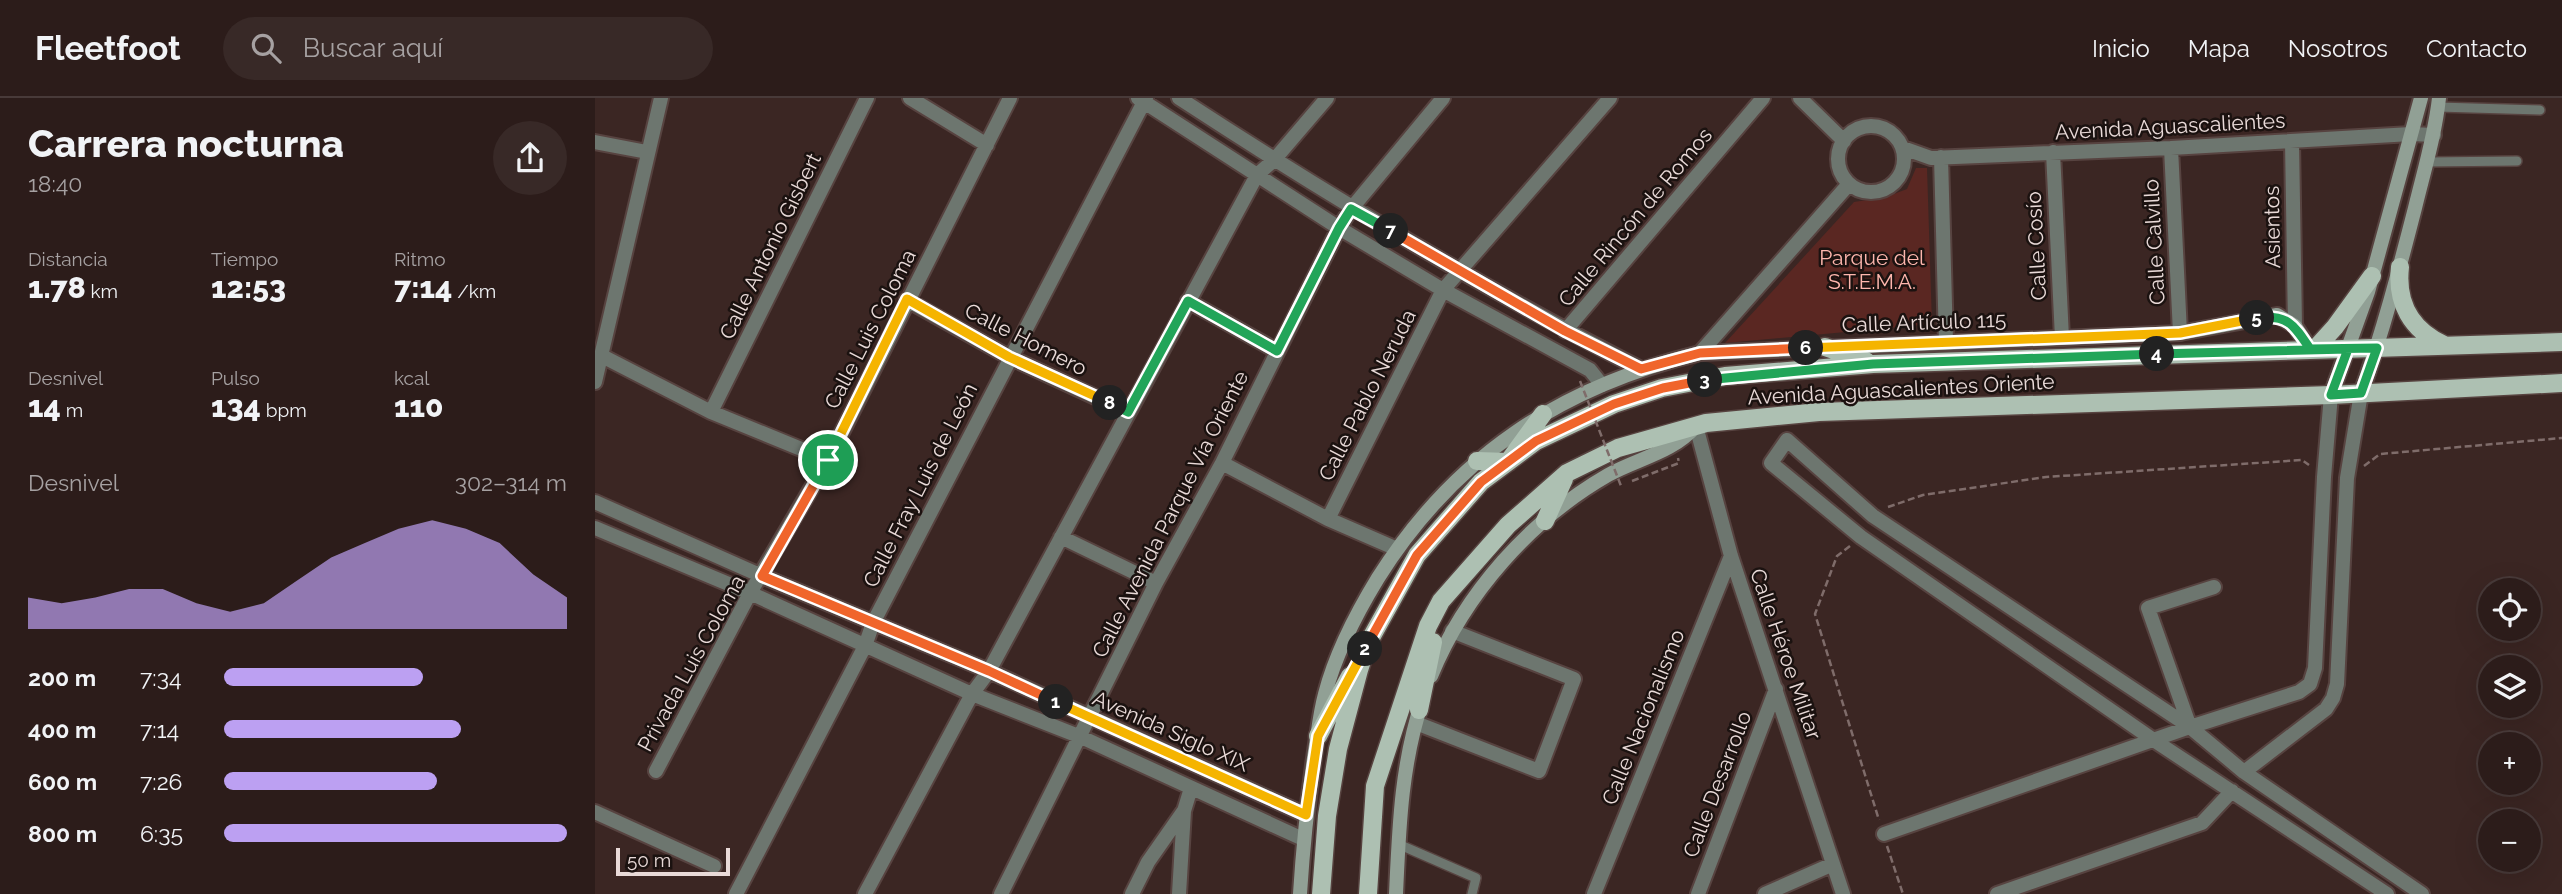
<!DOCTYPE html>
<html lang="es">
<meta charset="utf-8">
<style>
body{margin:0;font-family:Raleway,sans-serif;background:#382927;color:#f1f3f6;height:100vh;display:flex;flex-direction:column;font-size:26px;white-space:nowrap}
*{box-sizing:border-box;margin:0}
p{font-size:23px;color:#a6a1a2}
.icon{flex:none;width:38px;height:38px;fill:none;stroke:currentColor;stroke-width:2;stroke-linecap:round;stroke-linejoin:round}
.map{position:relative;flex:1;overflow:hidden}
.drawer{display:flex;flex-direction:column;background:#2c1c1a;width:595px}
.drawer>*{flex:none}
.fabs{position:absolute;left:1883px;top:480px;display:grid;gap:14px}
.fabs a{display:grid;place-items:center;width:63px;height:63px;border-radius:50%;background:#2c1c1a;box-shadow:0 7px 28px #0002,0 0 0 2px #483a39;font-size:35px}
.scale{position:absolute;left:21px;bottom:18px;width:114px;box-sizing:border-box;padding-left:7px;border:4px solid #e9dad8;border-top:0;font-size:19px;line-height:24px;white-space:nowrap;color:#e9dad8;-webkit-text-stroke:5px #1b1210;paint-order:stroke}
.pin{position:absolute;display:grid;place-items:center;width:60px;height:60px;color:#fff;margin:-30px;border:4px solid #fff;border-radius:50%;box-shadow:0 2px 7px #0007}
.km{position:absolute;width:35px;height:35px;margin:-18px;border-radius:50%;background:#222;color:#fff;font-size:19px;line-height:35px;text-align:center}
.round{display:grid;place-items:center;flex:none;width:74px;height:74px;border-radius:37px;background:#382927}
.head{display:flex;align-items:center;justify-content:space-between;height:119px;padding:0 28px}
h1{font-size:38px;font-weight:800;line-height:52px}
.figures{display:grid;grid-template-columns:repeat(3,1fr);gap:10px;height:119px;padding:7px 28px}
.figures div{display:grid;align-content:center}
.figures b{font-size:30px;font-weight:800}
.figures small{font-size:19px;font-weight:400}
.figures p{font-size:19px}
.chart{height:196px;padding:14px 28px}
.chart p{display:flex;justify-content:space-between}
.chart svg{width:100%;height:126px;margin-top:7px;fill:#bca0f2;opacity:.7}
ul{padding:0 28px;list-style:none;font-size:23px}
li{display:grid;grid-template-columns:112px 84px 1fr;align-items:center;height:52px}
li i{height:18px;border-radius:9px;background:#bca0f2}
header{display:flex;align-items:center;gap:42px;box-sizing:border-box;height:98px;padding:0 35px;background:#2c1c1a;border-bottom:2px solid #483a39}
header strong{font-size:33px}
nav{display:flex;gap:38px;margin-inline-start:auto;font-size:24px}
.search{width:490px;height:63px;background:#382927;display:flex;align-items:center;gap:18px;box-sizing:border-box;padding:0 24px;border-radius:38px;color:#a6a1a2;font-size:26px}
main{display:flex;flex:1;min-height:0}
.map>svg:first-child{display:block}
.green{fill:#5a2722}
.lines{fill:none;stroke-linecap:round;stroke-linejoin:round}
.lane-casing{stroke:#574340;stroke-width:12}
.street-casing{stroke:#574340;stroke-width:18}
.secondary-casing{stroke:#574340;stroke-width:18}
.primary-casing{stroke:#574340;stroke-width:21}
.path{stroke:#7f6c6a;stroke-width:2.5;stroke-dasharray:7 3.5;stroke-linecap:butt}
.lane{stroke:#6d766f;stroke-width:9}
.street{stroke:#6d766f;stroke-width:14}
.secondary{stroke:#91a095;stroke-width:14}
.primary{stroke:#adc0b2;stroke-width:18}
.path-bridge{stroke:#7f6c6a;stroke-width:2.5;stroke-dasharray:7 3.5;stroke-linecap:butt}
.split-1-casing{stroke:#fff;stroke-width:14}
.split-2-casing{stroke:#fff;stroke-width:14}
.split-3-casing{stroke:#fff;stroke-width:14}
.split-4-casing{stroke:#fff;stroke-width:14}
.split-5-casing{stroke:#fff;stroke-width:14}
.split-6-casing{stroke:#fff;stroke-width:14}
.split-7-casing{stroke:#fff;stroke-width:14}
.split-8-casing{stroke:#fff;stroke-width:14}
.split-9-casing{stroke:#fff;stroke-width:14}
.split-1{stroke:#f0652b;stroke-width:9}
.split-2{stroke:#f5b400;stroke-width:9}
.split-3{stroke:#f0652b;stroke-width:9}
.split-4{stroke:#22a559;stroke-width:9}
.split-5{stroke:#22a559;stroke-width:9}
.split-6{stroke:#f5b400;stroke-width:9}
.split-7{stroke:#f0652b;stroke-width:9}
.split-8{stroke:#22a559;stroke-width:9}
.split-9{stroke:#f5b400;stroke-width:9}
.labels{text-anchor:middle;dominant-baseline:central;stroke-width:5;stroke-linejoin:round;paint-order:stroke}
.street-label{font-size:21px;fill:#e9dad8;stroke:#1b1210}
.park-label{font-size:21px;fill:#feb6ad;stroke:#1b1210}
</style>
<header>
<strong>Fleetfoot</strong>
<div class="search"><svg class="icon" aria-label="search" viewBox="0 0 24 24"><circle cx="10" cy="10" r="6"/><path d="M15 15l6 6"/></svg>Buscar aquí</div>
<nav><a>Inicio</a><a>Mapa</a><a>Nosotros</a><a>Contacto</a></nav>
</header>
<main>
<section class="drawer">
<div class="head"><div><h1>Carrera nocturna</h1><p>18:40</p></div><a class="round"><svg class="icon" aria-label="share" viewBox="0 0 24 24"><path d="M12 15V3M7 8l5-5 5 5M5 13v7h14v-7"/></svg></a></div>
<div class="figures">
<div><p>Distancia</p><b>1.78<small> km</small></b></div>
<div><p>Tiempo</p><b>12:53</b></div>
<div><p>Ritmo</p><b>7:14<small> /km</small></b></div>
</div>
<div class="figures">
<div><p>Desnivel</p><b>14<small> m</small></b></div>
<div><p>Pulso</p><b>134<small> bpm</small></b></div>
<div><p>kcal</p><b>110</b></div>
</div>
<div class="chart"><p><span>Desnivel</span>302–314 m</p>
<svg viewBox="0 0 160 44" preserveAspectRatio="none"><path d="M0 44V33L10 35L20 33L30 30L40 30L50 35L60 38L70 35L80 27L90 19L100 14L110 9L120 6L130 9L140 14L150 25L160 33V44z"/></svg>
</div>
<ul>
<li><b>200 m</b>7:34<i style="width:58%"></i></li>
<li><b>400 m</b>7:14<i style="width:69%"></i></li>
<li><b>600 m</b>7:26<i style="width:62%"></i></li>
<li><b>800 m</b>6:35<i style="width:100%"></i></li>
</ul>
</section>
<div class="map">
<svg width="1967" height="796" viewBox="0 0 1967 796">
<rect width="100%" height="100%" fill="#3b2623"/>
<!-- green -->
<path class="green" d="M1321,70H1332L1337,226L1130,245L1259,104L1291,99L1312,91Z"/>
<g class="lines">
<defs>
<path id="lane" d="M1843,9L1945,12
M1832,64L1922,63
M803,746L881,780L877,796"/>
<path id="street" d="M315,0L392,47
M543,0L744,130L848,192L995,272L1007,287
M584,0C734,98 887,190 1046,271
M1205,0L1249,43
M1243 61a33 33 0 1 1 66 0a33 33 0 1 1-66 0Z
M1697,43L1700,228
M0,44L52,54
M1308,50L1336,60L1576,50L1816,36L1839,37
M1576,50L1585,235
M1458,54L1467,240
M1346,59L1351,244
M312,202L414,259L533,314
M593,203L682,253
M970,233L1168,0
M1105,255L1254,86
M7,258L116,314L233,362
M0,284L66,0
M116,314L272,0
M1101,328L1136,458L1248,796
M627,365L733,421L802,451
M0,404L167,478L394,573L711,717
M733,421L848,192L1015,0
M0,430L155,495L377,596L486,639L708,741
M466,439L561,485
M821,625L944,673L979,581L857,533
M1595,629L1553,510L1619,489
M61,673L155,495L233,362L415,0
M1649,674L1731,611L1738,600L1742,586L1752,380L1766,295
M0,714L119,768
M1289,736L1595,629L1704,594L1715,586L1720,570L1729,379L1736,297
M141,796L270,548L278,525L551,0
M270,796L377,596L394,573L662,77L679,62L732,0
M406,796L561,485L627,365L744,130L756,111L848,0
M537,796L553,764L588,714
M584,796L589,713L596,690
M999,796L1136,458
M1103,796L1181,591
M1170,796L1238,766
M1402,796L1607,725L1637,693
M1792,796L1560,643L1266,439L1176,365L1192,342L1278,418L1595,629L1649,674L1827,796"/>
<path id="secondary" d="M1766,295C1788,234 1804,172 1820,110C1829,73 1840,37 1844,0
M1736,297L1773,194L1826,0
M836,578C870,495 935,422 1013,377C1044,360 1077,355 1101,328
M705,796C708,748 713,701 720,653C723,634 725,614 730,596C741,554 761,516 783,480C860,358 965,289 1105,255L1585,235L1682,217L1700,228L1715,251
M801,796C804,731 806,667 827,604"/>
<path id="primary" d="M1805,169C1801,205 1816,232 1849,247
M1230,249L1271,263
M1720,251L1740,229L1777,178
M882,363L913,364L948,316
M950,423L969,381
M824,612L838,544
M723,638L755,578
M726,796L732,718L743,651L764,572L772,547L822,457L886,384L941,343L1019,306L1067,290L1130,278L1278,266L1967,244
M773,796L780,688L833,528L846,503L913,427L972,375L1023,350L1111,325L1224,314L1736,297L1967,285"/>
</defs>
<!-- lane casing -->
<use href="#lane" class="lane-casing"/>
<!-- street casing -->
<use href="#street" class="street-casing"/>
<!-- secondary casing -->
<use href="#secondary" class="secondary-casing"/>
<!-- primary casing -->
<use href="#primary" class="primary-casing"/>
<!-- path -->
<path class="path" d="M1769,368L1785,356L1967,340
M1037,383L1084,365L1083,360
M1293,409L1328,397L1451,379L1707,362L1714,367
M1255,448L1242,458L1220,516L1284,722
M1292,748L1308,796"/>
<!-- lane -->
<use href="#lane" class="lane"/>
<!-- street -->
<use href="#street" class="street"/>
<!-- secondary -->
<use href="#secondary" class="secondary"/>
<!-- primary -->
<use href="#primary" class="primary"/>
<!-- path-bridge -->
<path class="path-bridge" d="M985,283L1026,388"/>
</g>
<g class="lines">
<defs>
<path id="split-1" d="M233,362L167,478L394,573L461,604"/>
<path id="split-2" d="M461,604L711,717L723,638L770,551"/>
<path id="split-3" d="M770,551L822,457L886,384L941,343L1019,306L1068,290L1110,282"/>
<path id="split-4" d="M1110,282L1278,266L1562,256"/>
<path id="split-5" d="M1562,256L1753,251L1736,297L1766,295L1782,250L1715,251C1699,227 1693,216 1662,220"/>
<path id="split-6" d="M1211,250L1585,235L1662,220"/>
<path id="split-7" d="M796,133L970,233L1046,271L1105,255L1211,250"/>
<path id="split-8" d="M515,305L533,314L593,203L682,253L744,130L756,111L796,133"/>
<path id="split-9" d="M233,362L312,201L414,259L515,305"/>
</defs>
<!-- split-1 casing -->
<use href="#split-1" class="split-1-casing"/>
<!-- split-2 casing -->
<use href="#split-2" class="split-2-casing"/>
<!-- split-3 casing -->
<use href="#split-3" class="split-3-casing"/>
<!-- split-4 casing -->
<use href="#split-4" class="split-4-casing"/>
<!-- split-5 casing -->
<use href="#split-5" class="split-5-casing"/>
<!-- split-6 casing -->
<use href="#split-6" class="split-6-casing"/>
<!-- split-7 casing -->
<use href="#split-7" class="split-7-casing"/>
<!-- split-8 casing -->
<use href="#split-8" class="split-8-casing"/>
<!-- split-9 casing -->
<use href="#split-9" class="split-9-casing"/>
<!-- split-1 -->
<use href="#split-1" class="split-1"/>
<!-- split-2 -->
<use href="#split-2" class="split-2"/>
<!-- split-3 -->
<use href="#split-3" class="split-3"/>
<!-- split-4 -->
<use href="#split-4" class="split-4"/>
<!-- split-5 -->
<use href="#split-5" class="split-5"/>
<!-- split-6 -->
<use href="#split-6" class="split-6"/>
<!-- split-7 -->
<use href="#split-7" class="split-7"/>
<!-- split-8 -->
<use href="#split-8" class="split-8"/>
<!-- split-9 -->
<use href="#split-9" class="split-9"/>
</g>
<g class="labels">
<!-- street labels -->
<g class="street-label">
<text transform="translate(1575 28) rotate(-3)">Avenida Aguascalientes</text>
<text transform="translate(1040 119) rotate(-50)">Calle Rincón de Romos</text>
<text transform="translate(1677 129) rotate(-91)">Asientos</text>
<text transform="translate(1559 144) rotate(-93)">Calle Calvillo</text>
<text transform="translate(175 148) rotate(-64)">Calle Antonio Gisbert</text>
<text transform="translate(1441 148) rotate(-93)">Calle Cosío</text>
<text transform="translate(1329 224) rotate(-2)">Calle Artículo 115</text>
<text transform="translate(275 231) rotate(-63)">Calle Luis Coloma</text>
<text transform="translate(431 241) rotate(27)">Calle Homero</text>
<text transform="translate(1306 291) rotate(-3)">Avenida Aguascalientes Oriente</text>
<text transform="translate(772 297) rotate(-63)">Calle Pablo Neruda</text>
<text transform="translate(325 387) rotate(-63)">Calle Fray Luis de León</text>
<text transform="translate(575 416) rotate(-63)">Calle Avenida Parque Vía Oriente</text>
<text transform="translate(1191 556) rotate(71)">Calle Héroe Militar</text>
<text transform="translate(96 565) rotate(-61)">Privada Luis Coloma</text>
<text transform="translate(1048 619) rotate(-68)">Calle Nacionalismo</text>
<text transform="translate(576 633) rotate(24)">Avenida Siglo XIX</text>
<text transform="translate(1122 686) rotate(-69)">Calle Desarrollo</text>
</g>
<!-- park labels -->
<g class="park-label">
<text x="1277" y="159">Parque del<tspan x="1277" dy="24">S.T.E.M.A.</tspan></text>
</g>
</g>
</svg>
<div class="fabs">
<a><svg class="icon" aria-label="locate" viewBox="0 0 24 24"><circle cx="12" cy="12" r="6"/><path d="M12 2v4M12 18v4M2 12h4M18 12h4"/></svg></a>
<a><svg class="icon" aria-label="layers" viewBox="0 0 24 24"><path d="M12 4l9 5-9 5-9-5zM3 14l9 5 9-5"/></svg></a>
<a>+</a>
<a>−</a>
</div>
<div class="scale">50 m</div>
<div class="pin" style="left:233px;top:362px;background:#1e9e55"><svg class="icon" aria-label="arrive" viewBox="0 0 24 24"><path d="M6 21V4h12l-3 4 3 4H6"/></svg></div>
<b class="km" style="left:461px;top:604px">1</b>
<b class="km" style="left:770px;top:551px">2</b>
<b class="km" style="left:1110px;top:282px">3</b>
<b class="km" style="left:1562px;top:256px">4</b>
<b class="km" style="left:1662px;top:220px">5</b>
<b class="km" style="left:1211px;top:250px">6</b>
<b class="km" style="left:796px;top:133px">7</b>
<b class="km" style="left:515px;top:305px">8</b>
</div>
</main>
